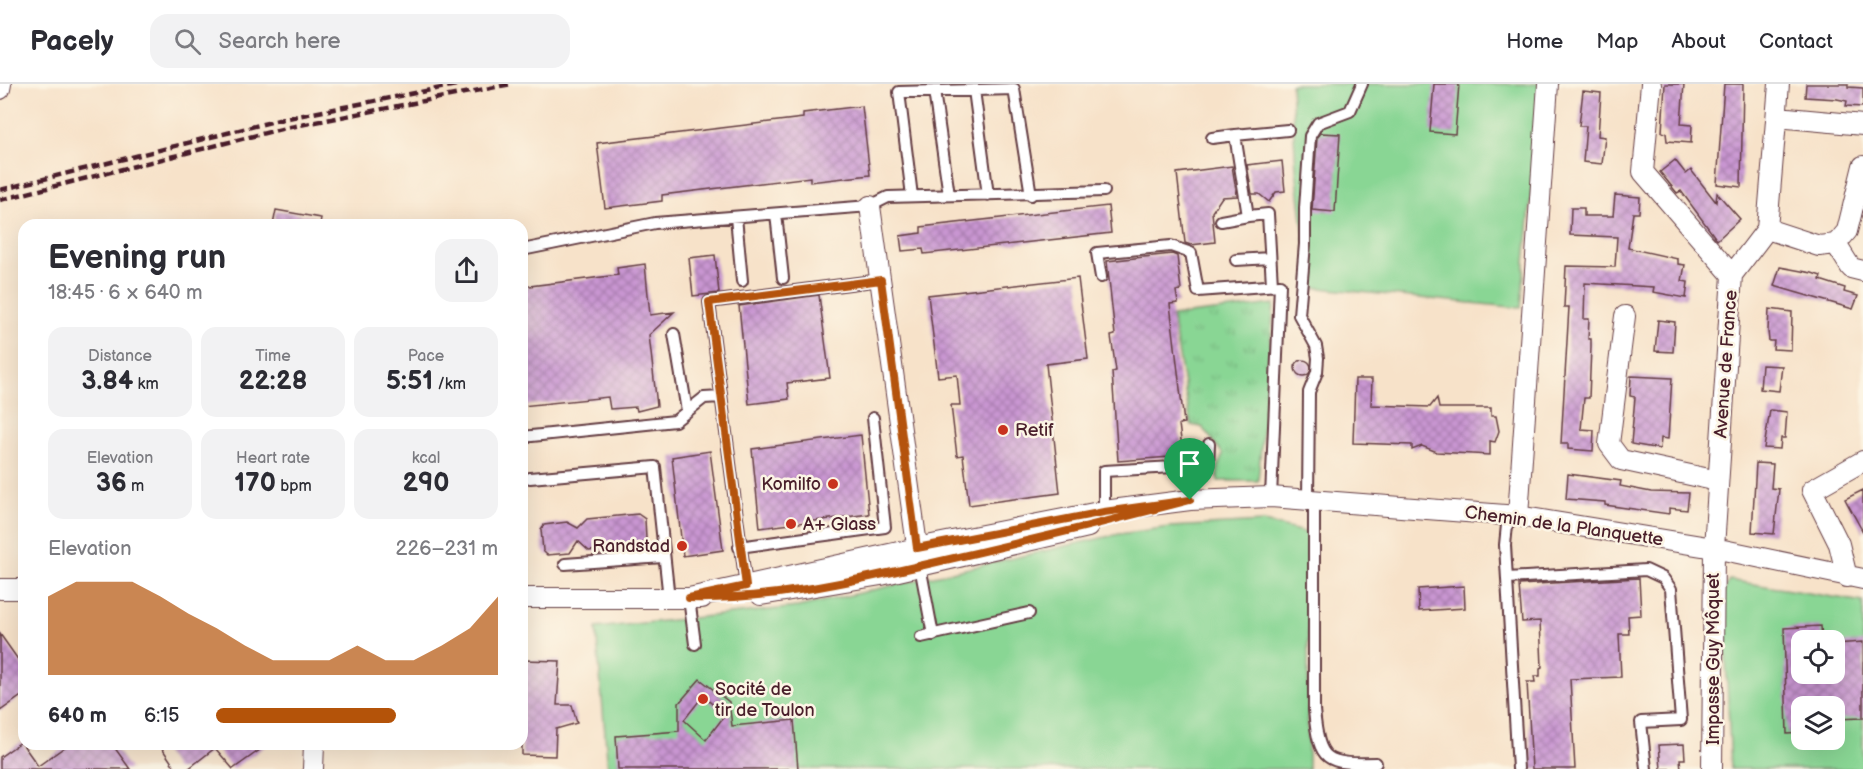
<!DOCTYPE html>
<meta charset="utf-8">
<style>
body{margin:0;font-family:"Balsamiq Sans",sans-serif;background:#f2f2f3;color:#2b2b33;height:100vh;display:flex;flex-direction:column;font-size:22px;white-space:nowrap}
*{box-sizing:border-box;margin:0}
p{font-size:20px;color:#7c7c81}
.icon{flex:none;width:33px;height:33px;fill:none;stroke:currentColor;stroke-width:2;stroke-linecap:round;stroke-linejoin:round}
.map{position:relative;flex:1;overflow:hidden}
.drawer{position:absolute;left:18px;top:135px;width:510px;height:531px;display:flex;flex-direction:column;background:#fff;border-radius:18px;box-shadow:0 6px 24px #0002}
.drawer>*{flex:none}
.buttons{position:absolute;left:1791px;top:546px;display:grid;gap:12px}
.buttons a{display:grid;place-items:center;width:54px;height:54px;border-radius:12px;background:#fff;box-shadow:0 6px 24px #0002;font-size:30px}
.pin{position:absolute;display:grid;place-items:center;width:51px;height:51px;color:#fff;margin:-62px -26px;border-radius:50% 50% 50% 0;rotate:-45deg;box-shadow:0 0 6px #0007}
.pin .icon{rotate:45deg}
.round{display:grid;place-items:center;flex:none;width:63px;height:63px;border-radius:18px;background:#f2f2f3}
.overview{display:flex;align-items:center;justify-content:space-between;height:102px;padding:0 30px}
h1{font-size:33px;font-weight:700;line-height:45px}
.stats{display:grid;grid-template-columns:repeat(3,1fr);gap:9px;height:102px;padding:6px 30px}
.stats div{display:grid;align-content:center;border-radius:15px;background:#f2f2f3;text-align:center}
.stats b{font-size:26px;font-weight:700}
.stats small{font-size:16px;font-weight:400}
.stats p{font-size:16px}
.chart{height:168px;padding:12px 30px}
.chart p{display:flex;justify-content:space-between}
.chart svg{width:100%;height:108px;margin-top:6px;fill:#b45309;opacity:.7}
ul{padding:0 30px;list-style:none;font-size:20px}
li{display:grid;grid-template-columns:96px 72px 1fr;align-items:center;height:45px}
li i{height:15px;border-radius:8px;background:#b45309}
header{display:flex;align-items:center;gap:36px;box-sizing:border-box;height:84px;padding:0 30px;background:#fff;border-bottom:2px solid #e1e1e2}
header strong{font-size:28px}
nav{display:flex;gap:33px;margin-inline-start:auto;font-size:21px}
.search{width:420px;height:54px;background:#f2f2f3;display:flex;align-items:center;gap:15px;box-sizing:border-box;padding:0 21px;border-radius:18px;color:#7c7c81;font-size:22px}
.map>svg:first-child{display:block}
.grass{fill:url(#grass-tufts);stroke:#6a7a60;stroke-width:1.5}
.pitch{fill:#89d694;stroke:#6a7a60;stroke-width:1.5;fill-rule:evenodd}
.building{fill:url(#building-cross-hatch);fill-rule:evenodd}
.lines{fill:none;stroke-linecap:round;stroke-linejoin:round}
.lane-casing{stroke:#643c43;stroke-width:14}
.street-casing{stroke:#643c43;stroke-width:22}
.lane{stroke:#fff;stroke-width:10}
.street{stroke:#fff;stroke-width:20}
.rail{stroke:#4a1f2b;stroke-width:4.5;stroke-dasharray:9 4.5;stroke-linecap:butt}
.route-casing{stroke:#fff;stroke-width:12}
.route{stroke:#b45309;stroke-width:8}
.poi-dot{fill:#c8321e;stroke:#fcf5e5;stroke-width:2}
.labels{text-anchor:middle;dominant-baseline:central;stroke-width:5;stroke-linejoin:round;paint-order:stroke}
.street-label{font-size:18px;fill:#4a1f2b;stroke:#fcf5e5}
.poi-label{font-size:18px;fill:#4a1f2b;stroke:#fcf5e5;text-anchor:start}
</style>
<header>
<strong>Pacely</strong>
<div class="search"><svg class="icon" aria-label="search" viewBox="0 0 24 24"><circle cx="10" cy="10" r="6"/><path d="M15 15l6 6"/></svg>Search here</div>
<nav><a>Home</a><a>Map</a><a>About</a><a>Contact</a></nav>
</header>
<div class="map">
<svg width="1863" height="685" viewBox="0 0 1863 685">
<defs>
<pattern id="grass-tufts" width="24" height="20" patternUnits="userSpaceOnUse" patternTransform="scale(1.5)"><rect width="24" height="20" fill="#89d694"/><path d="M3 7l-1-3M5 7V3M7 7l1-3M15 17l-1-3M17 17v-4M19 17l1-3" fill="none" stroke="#78b780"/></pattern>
<pattern id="building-cross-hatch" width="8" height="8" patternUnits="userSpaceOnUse" patternTransform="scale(1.5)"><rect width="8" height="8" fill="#c996d2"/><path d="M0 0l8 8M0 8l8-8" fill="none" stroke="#a57aab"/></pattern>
</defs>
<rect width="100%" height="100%" fill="#fcf5e5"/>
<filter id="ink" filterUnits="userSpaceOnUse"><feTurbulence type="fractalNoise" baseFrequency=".0167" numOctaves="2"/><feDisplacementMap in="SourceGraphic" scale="12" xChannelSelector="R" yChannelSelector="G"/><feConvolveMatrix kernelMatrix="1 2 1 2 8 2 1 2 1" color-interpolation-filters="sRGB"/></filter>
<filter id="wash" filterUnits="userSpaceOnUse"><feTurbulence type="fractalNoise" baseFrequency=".008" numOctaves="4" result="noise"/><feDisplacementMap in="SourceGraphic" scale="24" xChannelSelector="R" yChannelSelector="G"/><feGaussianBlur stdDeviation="1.35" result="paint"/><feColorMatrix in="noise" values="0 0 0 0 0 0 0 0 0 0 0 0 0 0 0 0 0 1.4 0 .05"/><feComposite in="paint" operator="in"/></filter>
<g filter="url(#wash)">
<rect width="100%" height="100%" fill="#f7e2c9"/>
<!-- grass -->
<path class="grass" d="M1274,220L1258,397H1218L1217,387L1223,370L1202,343L1191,341L1172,232Z"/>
<!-- pitch -->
<path class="pitch" d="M1291,0H1541L1521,224L1310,203L1296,85Z
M1264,438L1308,449V685H608L596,544L798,523L1119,450L1170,443Z
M1729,496L1863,518V685H1731L1723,511ZM1802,556H1834V590H1802ZM1802,622H1834V656H1802Z"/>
<g id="blocks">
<!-- building -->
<path class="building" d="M1434,0H1459L1455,50L1430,48Z
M1665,0H1684L1681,40L1692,41L1691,59L1667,57L1666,49L1662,48Z
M1724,0H1743L1741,103L1717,100Z
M1806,0H1848V3L1863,4V23L1846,22L1847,17L1837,15L1805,13Z
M1583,7L1601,9L1598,52L1605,53L1602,80L1583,78L1586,42H1579Z
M862,22L870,91L810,98V93L662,111V117L605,124L597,59L803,34V29Z
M1321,49L1340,50L1335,128L1312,126L1317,54Z
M1675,76L1686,90L1691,86L1716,118L1717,109L1740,135L1717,156L1681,107L1677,109L1660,88Z
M1282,77L1285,107L1276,108L1269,118L1259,110H1252L1247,81Z
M1232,82L1237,112L1222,113L1212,128L1215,158L1191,161L1185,159L1177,89Z
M1615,111L1640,113L1639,129H1633L1628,164L1678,175V180L1685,181L1682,197L1688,198L1686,214L1653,208L1654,203L1585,199L1584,235H1589L1588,255H1591V263L1589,314H1584L1581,345L1594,346L1593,367L1568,365V360H1561L1569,223H1564L1566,182L1615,183L1617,153L1570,151L1571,124H1584V132H1613Z
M1108,122L1111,149L924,170L923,165L902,167L900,152L921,149V143Z
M276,126L321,134L320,141H273Z
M1172,170L1177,172L1181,206L1176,207L1178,219L1170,220L1184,339L1179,340L1183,372L1118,377L1112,288L1116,287L1111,252L1115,251L1107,177Z
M715,171L719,209L693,212L689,174Z
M645,180L650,231L674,228L649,251L657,322L637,327L636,323L610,325L608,313L522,322V203L618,191L617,184Z
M1780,183L1812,189L1821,192L1820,196L1845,204L1844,208L1858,212L1853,225L1774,202Z
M1078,194L1088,275L1046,280L1060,409L969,421L963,371L957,372L951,321H960L957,291L938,293L928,211Z
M819,211L830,294L787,299L789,315L749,320L739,222Z
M1769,225L1792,228L1791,266L1773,265L1774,257H1769L1768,247Z
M1658,236L1675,238L1673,268L1655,267Z
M1295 284a8 8 0 1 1 16 0a8 8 0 1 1-16 0Z
M1762,281L1782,282L1779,307L1760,305Z
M1631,292L1672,294L1668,355L1661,354L1660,365L1631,360L1635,313L1630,312Z
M1355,295H1372L1371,321L1430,323L1437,314L1439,324H1491V332H1496L1499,347L1495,358L1490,357V371L1437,368L1422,362L1412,366V361L1353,359Z
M1770,326L1787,328L1785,354H1781L1780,365L1764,364Z
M861,351L869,430L760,444L752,365Z
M710,367L723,466L683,472L672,373Z
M1756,379L1773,380L1771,404L1779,405L1774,450L1752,448Z
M1568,390L1621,397L1620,402L1651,408L1689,409L1687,426L1669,424V430L1605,421V418L1566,415Z
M1863,406V448L1845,415Z
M638,430L645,435L646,455L641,461L589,467L578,457L570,469L547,471L543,467L541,445L544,441L567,438L578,444L587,435Z
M1639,494L1641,531L1628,532L1629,550H1619L1621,593L1570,595L1575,685H1532L1527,598H1535L1534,592H1540V584L1542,583L1540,537L1522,538L1519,501Z
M1464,502L1465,524L1419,527L1418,505Z
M1821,542L1822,556H1802V590H1834V560L1863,558V634L1834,635V622H1802V649L1787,650L1784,544Z
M0,550L24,584V610L0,627Z
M522,576L560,577L557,621H572L577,639L556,645L555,672L522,671Z
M700,595L729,618L732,642L794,636L798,685H618L616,652L679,647V619ZM703,612L725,631L706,656L684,636Z
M21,658L38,682L69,660H112L130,685H0V673Z
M159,660H268L233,685L215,664L188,685H176Z
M1684,660L1685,675H1680L1681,685H1661L1659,661Z"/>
</g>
</g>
<g filter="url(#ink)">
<use href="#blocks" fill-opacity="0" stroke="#643c43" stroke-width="1.5"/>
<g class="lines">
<defs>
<path id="lane" d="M974,6L988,111
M934,7L949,111
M1212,54L1235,51
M912,112L899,8L1014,5L1031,111
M776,130L783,194
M736,133L742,197
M1221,137L1248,132
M522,166L655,139L870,122L888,113L1104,107
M1236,176L1270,174
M1101,193L1097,169L1171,162L1191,169L1198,207L1280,201L1271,413
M1272,201L1268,130L1248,132L1235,51L1288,46
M674,250L687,327
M522,353L675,337L704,314L721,313
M530,394L655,383L669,515
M1308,416L1309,308L1317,288L1318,274L1316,262L1299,231L1305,160V124L1310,52L1318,39L1350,27L1362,0
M1314,417V626C1319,679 1326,680 1376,679
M1104,427V387L1208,381L1209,360
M1508,431L1505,461L1518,685
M739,463L885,443L873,334
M565,480L663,473
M920,482L933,551
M1507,494L1646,486L1663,494L1671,505L1681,636L1641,638L1646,685
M746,502L709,218L881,196
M689,514L695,560
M921,553L1029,529"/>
<path id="street" d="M1651,0L1643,88L1732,191
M0,5L1,0
M1777,33L1863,41
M870,122L919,476
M1767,145L1819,162L1836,160
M1836,160L1847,147L1863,82
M1836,160L1851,184L1863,187
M1625,232L1609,360L1621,376L1718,397
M1518,432L1548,0
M1847,493L1839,460L1812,406L1863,377
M0,505H24
M761,511L881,491L1088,443
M522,514H702
M689,514L917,464L1104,427L1190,416L1271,413L1518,432L1714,464L1863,495
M313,685L314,660
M1712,685L1714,464L1732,191L1767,145L1779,0"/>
</defs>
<!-- lane casing -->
<use href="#lane" class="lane-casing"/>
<!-- street casing -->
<use href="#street" class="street-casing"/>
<!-- lane -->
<use href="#lane" class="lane"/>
<!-- street -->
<use href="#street" class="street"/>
<!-- rail -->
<path class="rail" d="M0,106L283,35L461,0
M0,116L285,44L511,0"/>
</g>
</g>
<g class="lines" filter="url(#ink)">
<defs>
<path id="route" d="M881,196L917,464L1104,428L1190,416C1103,439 1016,460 928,480C850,498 769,516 689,514L746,502L709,218Z"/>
</defs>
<!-- route casing -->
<use href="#route" class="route-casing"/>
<!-- route -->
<use href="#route" class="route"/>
</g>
<!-- markers -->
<g class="poi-dot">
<circle cx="1003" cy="346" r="6"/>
<circle cx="833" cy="400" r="6"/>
<circle cx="791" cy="440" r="6"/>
<circle cx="682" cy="462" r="6"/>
<circle cx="703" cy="615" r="6"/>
</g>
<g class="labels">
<!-- street labels -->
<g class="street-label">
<text transform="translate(1726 280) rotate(-86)">Avenue de France</text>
<text transform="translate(1564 442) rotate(8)">Chemin de la Planquette</text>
<text transform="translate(1713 575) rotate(-90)">Impasse Guy Môquet</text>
</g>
<!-- poi labels -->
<g class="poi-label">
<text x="1015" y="346">Retif</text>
<text x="821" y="400" text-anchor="end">Komilfo</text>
<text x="803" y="440">A+ Glass</text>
<text x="670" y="462" text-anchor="end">Randstad</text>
<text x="715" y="605">Socité de<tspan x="715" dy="21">tir de Toulon</tspan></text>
</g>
</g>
</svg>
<div class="buttons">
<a><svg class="icon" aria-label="locate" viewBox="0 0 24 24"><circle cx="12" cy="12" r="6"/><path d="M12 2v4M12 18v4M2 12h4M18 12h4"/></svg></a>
<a><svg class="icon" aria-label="layers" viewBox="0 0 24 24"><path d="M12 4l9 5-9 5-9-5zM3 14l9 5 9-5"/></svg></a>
</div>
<div class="pin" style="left:1190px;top:416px;background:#1e9e55"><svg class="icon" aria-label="arrive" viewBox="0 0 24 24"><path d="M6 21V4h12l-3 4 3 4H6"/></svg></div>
<section class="drawer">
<div class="overview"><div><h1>Evening run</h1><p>18:45 · 6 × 640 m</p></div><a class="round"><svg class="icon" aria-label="share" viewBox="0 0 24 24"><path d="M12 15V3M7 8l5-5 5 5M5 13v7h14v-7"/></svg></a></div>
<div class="stats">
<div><p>Distance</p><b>3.84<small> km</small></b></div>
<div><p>Time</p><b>22:28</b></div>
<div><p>Pace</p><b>5:51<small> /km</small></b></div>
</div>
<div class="stats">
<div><p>Elevation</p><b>36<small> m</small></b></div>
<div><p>Heart rate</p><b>170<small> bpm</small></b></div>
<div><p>kcal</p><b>290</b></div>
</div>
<div class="chart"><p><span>Elevation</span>226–231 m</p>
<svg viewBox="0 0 160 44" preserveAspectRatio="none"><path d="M0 44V12L10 6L20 6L30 6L40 12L50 19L60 25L70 32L80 38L90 38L100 38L110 32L120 38L130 38L140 32L150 25L160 12V44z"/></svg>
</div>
<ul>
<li><b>640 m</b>6:15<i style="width:64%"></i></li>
</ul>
</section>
</div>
